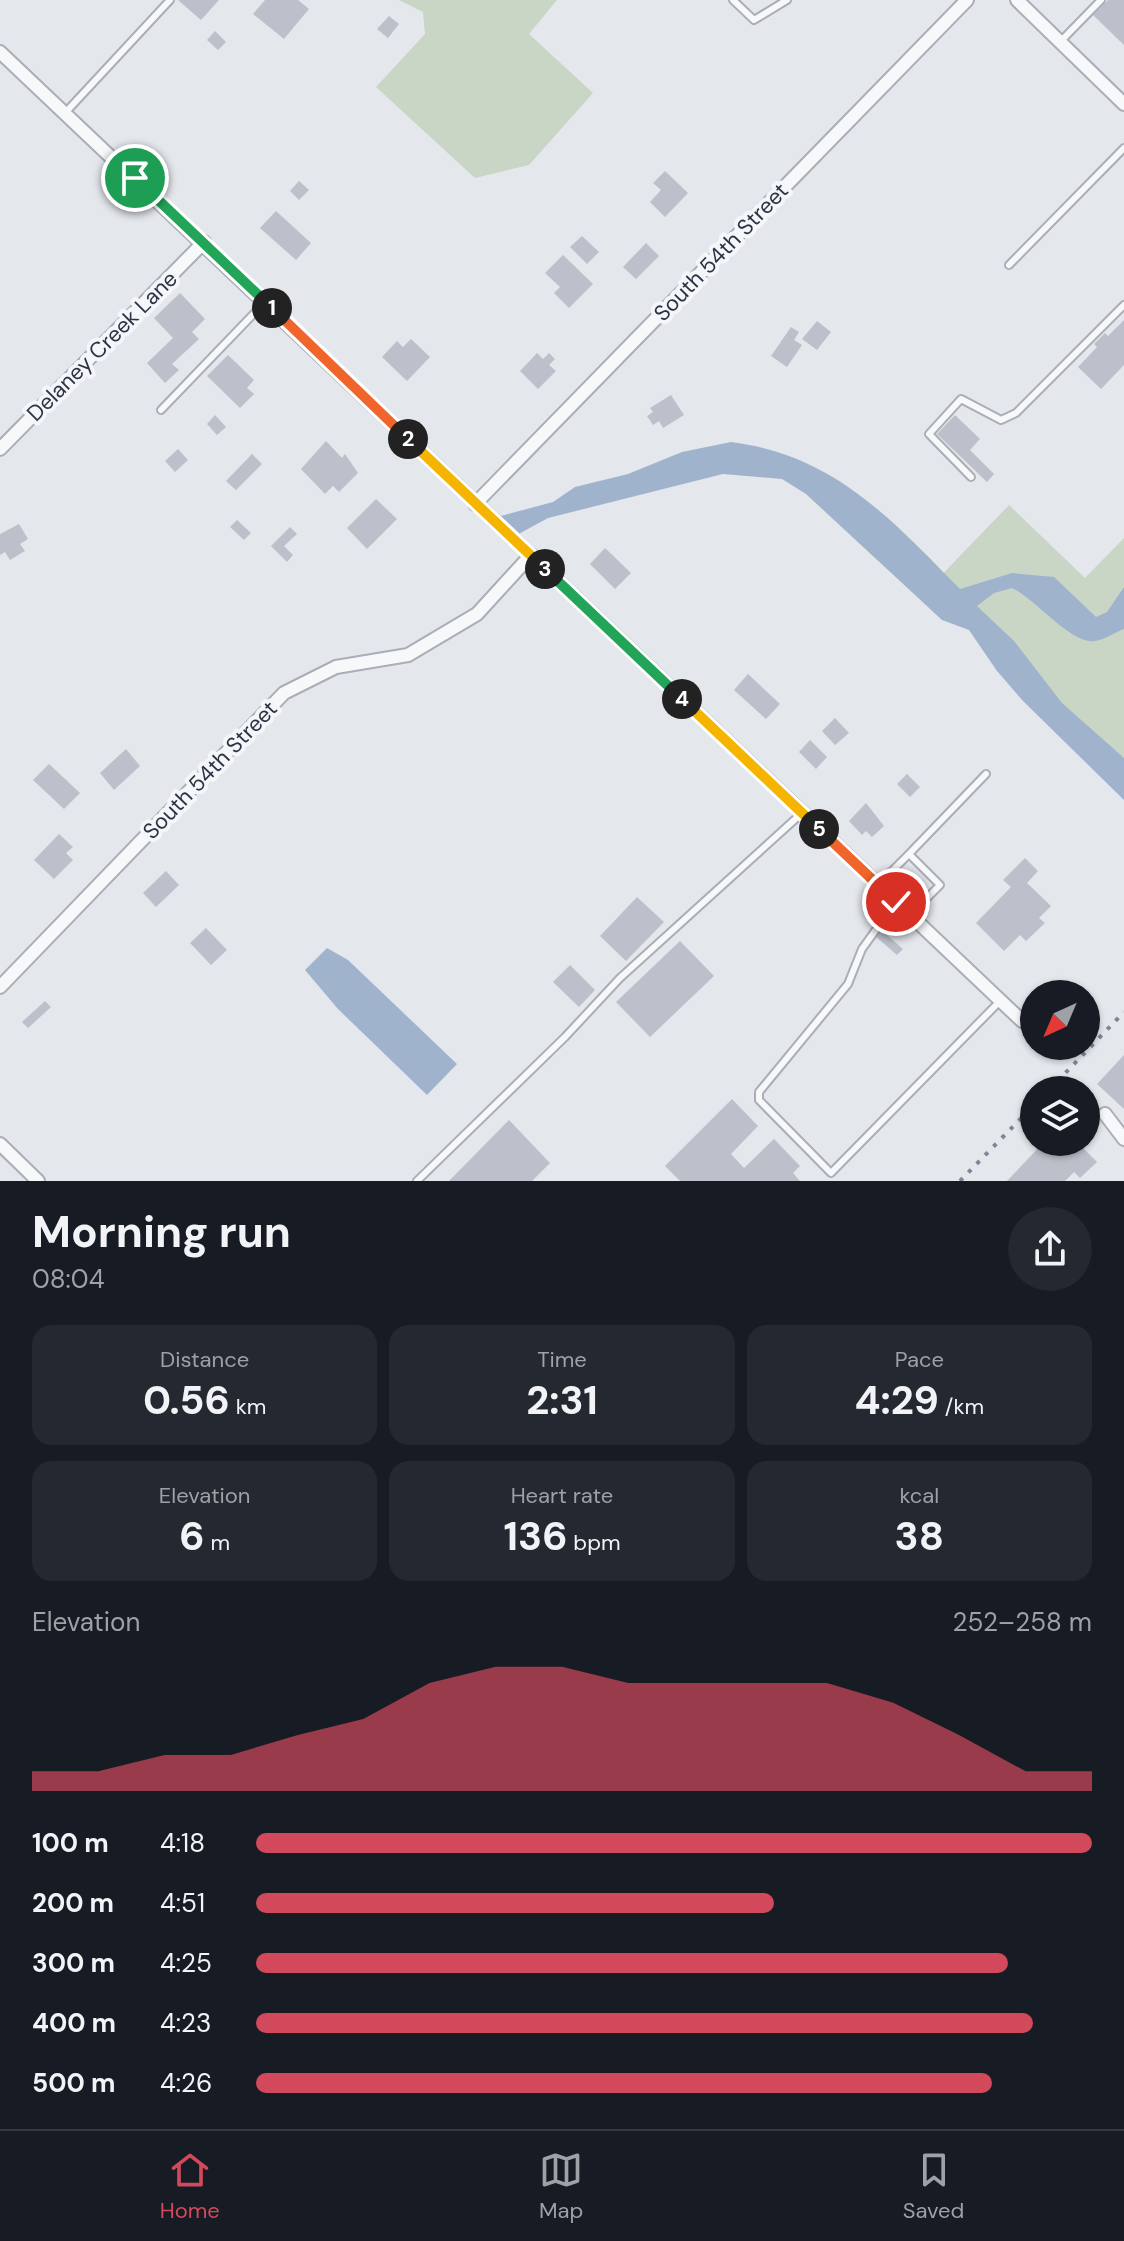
<!DOCTYPE html>
<meta charset="utf-8">
<style>
body{margin:0;font-family:"DM Sans",sans-serif;background:#242831;color:#f1f3f6;height:100vh;display:flex;flex-direction:column;font-size:30px;white-space:nowrap}
*{box-sizing:border-box;margin:0}
p{font-size:26px;color:#9ea1a6}
.icon{flex:none;width:44px;height:44px;fill:none;stroke:currentColor;stroke-width:2;stroke-linecap:round;stroke-linejoin:round}
.map{position:relative;height:1181px;overflow:hidden}
.side{display:flex;flex-direction:column;background:#171b24;flex:1}
.side>*{flex:none}
.needle{width:52px;rotate:224deg}
.tools{position:absolute;left:1020px;top:980px;display:grid;gap:16px}
.tools a{display:grid;place-items:center;width:80px;height:80px;border-radius:50%;background:#171b24;box-shadow:0 2px 6px #0004;font-size:40px}
.pin{position:absolute;display:grid;place-items:center;width:68px;height:68px;color:#fff;margin:-34px;border:4px solid #fff;border-radius:50%;box-shadow:0 2px 8px #0007}
.km{position:absolute;width:40px;height:40px;margin:-20px;border-radius:50%;background:#222;color:#fff;font-size:22px;line-height:40px;text-align:center}
.round{display:grid;place-items:center;flex:none;width:84px;height:84px;border-radius:42px;background:#242831}
.head{display:flex;align-items:center;justify-content:space-between;height:136px;padding:0 32px}
h1{font-size:44px;font-weight:700;line-height:60px}
.stats{display:grid;grid-template-columns:repeat(3,1fr);gap:12px;height:136px;padding:8px 32px}
.stats div{display:grid;align-content:center;border-radius:20px;background:#242831;text-align:center}
.stats b{font-size:40px;font-weight:700}
.stats small{font-size:22px;font-weight:400}
.stats p{font-size:22px}
.chart{height:224px;padding:16px 32px}
.chart p{display:flex;justify-content:space-between}
.chart svg{width:100%;height:144px;margin-top:8px;fill:#d1495b;opacity:.7}
ul{padding:0 32px;list-style:none;font-size:26px}
li{display:grid;grid-template-columns:128px 96px 1fr;align-items:center;height:60px}
li i{height:20px;border-radius:10px;background:#d1495b}
.tabs{display:flex;justify-content:space-around;align-items:center;height:112px;border-top:2px solid #363941;background:#171b24;font-size:22px;color:#9ea1a6}
.tabs a{display:grid;justify-items:center;gap:4px}
.tabs .current{color:#d1495b}
.map>svg:first-child{display:block}
.green{fill:#c9d6c5}
.water{fill:#9fb4cc}
.building{fill:#bbc0ca}
.lines{fill:none;stroke-linecap:round;stroke-linejoin:round}
.service-casing{stroke:#a9aeb7;stroke-width:10}
.minor-casing{stroke:#a9aeb7;stroke-width:16}
.service{stroke:#f7f8fa;stroke-width:6}
.minor{stroke:#f7f8fa;stroke-width:12}
.rail{stroke:#7d8696;stroke-width:4;stroke-dasharray:4 8;stroke-linecap:butt}
.split-1-casing{stroke:#fff;stroke-width:16}
.split-2-casing{stroke:#fff;stroke-width:16}
.split-3-casing{stroke:#fff;stroke-width:16}
.split-4-casing{stroke:#fff;stroke-width:16}
.split-5-casing{stroke:#fff;stroke-width:16}
.split-6-casing{stroke:#fff;stroke-width:16}
.split-1{stroke:#22a559;stroke-width:10}
.split-2{stroke:#f0652b;stroke-width:10}
.split-3{stroke:#f5b400;stroke-width:10}
.split-4{stroke:#22a559;stroke-width:10}
.split-5{stroke:#f5b400;stroke-width:10}
.split-6{stroke:#f0652b;stroke-width:10}
.labels{text-anchor:middle;dominant-baseline:central;stroke-width:8;stroke-linejoin:round;paint-order:stroke}
.street-label{font-size:22px;fill:#2b3445;stroke:#f4f6f9}
</style>
<div class="map">
<svg width="1124" height="1181" viewBox="0 0 1124 1181">
<rect width="100%" height="100%" fill="#e4e7ec"/>
<!-- green -->
<path class="green" d="M399,0H557L529,34L593,93L529,165L475,178L376,87L425,34L423,12Z
M1009,505L1085,578L1124,538V778L929,588Z"/>
<!-- water -->
<path class="water" d="M731,442C834,455 891,519 960,589L1012,573L1054,577L1096,617L1107,612L1124,587V629C1116,632 1104,640 1095,641C1071,645 1035,598 1012,588L994,593L977,606L1014,641L1062,703L1124,758V800L1023,701L997,671L969,630L942,620L806,494L782,479L723,474L548,518L515,536L497,517L553,502L575,487L628,474L682,452Z
M327,948L348,960L457,1064L427,1095L338,1009L305,970Z"/>
<!-- building -->
<path class="building" d="M178,0H219L201,20Z
M265,0H298L309,9L284,39L253,14Z
M1108,0H1124V45L1093,15Z
M389,16L399,24L388,38L377,29Z
M215,31L226,42L218,50L207,40Z
M665,171L688,193L665,217L650,202L661,190L653,183Z
M299,181L309,190L299,200L290,191Z
M276,211L311,243L296,260L260,228Z
M582,236L599,252L587,264L570,247Z
M646,243L659,256L636,279L623,267Z
M563,255L593,284L569,308L554,293L560,287L545,273Z
M180,293L205,319L192,332L199,339L172,364L179,370L165,383L147,363L173,338L154,318Z
M1124,320V365L1101,389L1078,367L1097,347L1094,344L1105,333L1108,336Z
M817,321L831,332L817,350L802,339Z
M791,327L799,332L794,340L802,345L787,367L771,356Z
M411,339L430,357L407,381L382,357L397,341L403,347Z
M537,353L543,359L549,353L555,359L549,365L556,371L538,389L520,371Z
M228,355L254,380L247,388L254,394L240,408L207,376Z
M671,395L684,415L663,428L659,421L653,425L647,416L653,412L650,408Z
M215,415L226,427L217,435L207,424Z
M955,415L980,439L970,450L994,474L987,482L937,434Z
M326,441L342,458L345,454L358,473L339,492L333,486L325,494L301,469Z
M178,449L188,460L175,472L165,461Z
M252,454L262,464L236,490L226,481Z
M376,499L397,519L367,549L347,528Z
M237,520L251,533L244,540L230,527Z
M19,524L28,539L20,544L25,551L10,560L5,552L0,555V534Z
M290,527L297,534L284,546L293,555L287,562L271,546Z
M605,548L631,573L615,589L590,564Z
M748,674L780,704L766,719L734,690Z
M835,718L849,733L835,745L822,731Z
M810,740L827,757L816,769L799,752Z
M126,749L140,766L114,790L100,773Z
M49,764L80,793L64,809L33,780Z
M907,774L920,787L910,797L897,784Z
M866,803L884,826L872,837L866,831L862,835L849,821Z
M59,834L73,847L66,853L73,860L54,879L34,860Z
M1025,858L1038,871L1027,883L1051,906L1039,918L1045,923L1026,941L1020,935L1004,951L976,923L1011,887L1003,880Z
M166,871L179,885L156,907L143,893Z
M637,897L664,922L626,961L600,936Z
M206,928L227,950L211,965L190,943Z
M880,929L903,949L897,955L875,936Z
M680,941L714,976L650,1037L616,1002Z
M570,965L595,990L579,1007L553,982Z
M45,1001L51,1007L28,1028L22,1022Z
M1124,1055V1109L1097,1084Z
M732,1099L758,1126L731,1154L744,1168L774,1139L800,1166L793,1173L800,1181H680L665,1166Z
M509,1120L550,1163L532,1181H449Z
M1044,1142H1077L1097,1162L1080,1178L1074,1172L1065,1181H1007Z"/>
<g class="lines">
<defs>
<path id="service" d="M733,0L754,20L787,0
M1060,42L1101,0
M65,113L170,0
M1009,265L1124,148
M161,410L265,302
M971,477L929,434L961,399L1001,420L1016,413L1124,305
M909,854L986,774
M878,885L909,854L940,885L910,915
M896,902L862,949L848,984L759,1092V1100L831,1173L1001,1000
M417,1181L565,1037L620,978L802,813"/>
<path id="minor" d="M1017,0L1124,104
M0,52L1022,1021
M0,449L204,242
M475,504L967,0
M0,987L284,693L336,667L408,655L477,614L531,555
M1105,1114L1124,1139
M0,1144L38,1181"/>
</defs>
<!-- service casing -->
<use href="#service" class="service-casing"/>
<!-- minor casing -->
<use href="#minor" class="minor-casing"/>
<!-- service -->
<use href="#service" class="service"/>
<!-- minor -->
<use href="#minor" class="minor"/>
<!-- rail -->
<path class="rail" d="M1049,1090L1124,1012
M960,1181L1034,1105"/>
</g>
<g class="lines">
<defs>
<path id="split-1" d="M135,178L272,308"/>
<path id="split-2" d="M272,308L408,439"/>
<path id="split-3" d="M408,439L545,569"/>
<path id="split-4" d="M545,569L682,699"/>
<path id="split-5" d="M682,699L819,829"/>
<path id="split-6" d="M819,829L896,902"/>
</defs>
<!-- split-1 casing -->
<use href="#split-1" class="split-1-casing"/>
<!-- split-2 casing -->
<use href="#split-2" class="split-2-casing"/>
<!-- split-3 casing -->
<use href="#split-3" class="split-3-casing"/>
<!-- split-4 casing -->
<use href="#split-4" class="split-4-casing"/>
<!-- split-5 casing -->
<use href="#split-5" class="split-5-casing"/>
<!-- split-6 casing -->
<use href="#split-6" class="split-6-casing"/>
<!-- split-1 -->
<use href="#split-1" class="split-1"/>
<!-- split-2 -->
<use href="#split-2" class="split-2"/>
<!-- split-3 -->
<use href="#split-3" class="split-3"/>
<!-- split-4 -->
<use href="#split-4" class="split-4"/>
<!-- split-5 -->
<use href="#split-5" class="split-5"/>
<!-- split-6 -->
<use href="#split-6" class="split-6"/>
</g>
<g class="labels">
<!-- street labels -->
<g class="street-label">
<text transform="translate(721 252) rotate(-46)">South 54th Street</text>
<text transform="translate(102 346) rotate(-45)">Delaney Creek Lane</text>
<text transform="translate(210 770) rotate(-46)">South 54th Street</text>
</g>
</g>
</svg>
<div class="tools">
<a><svg class="needle" viewBox="-14 -14 28 28"><path d="M0-13l5 13h-10z" fill="#e53935"/><path d="M0 13l5-13h-10z" fill="#9ea1a6"/></svg></a>
<a><svg class="icon" aria-label="layers" viewBox="0 0 24 24"><path d="M12 4l9 5-9 5-9-5zM3 14l9 5 9-5"/></svg></a>
</div>
<div class="pin" style="left:135px;top:178px;background:#1e9e55"><svg class="icon" aria-label="arrive" viewBox="0 0 24 24"><path d="M6 21V4h12l-3 4 3 4H6"/></svg></div>
<div class="pin" style="left:896px;top:902px;background:#d93025"><svg class="icon" aria-label="check" viewBox="0 0 24 24"><path d="M5 12l5 5 9-10"/></svg></div>
<b class="km" style="left:272px;top:308px">1</b>
<b class="km" style="left:408px;top:439px">2</b>
<b class="km" style="left:545px;top:569px">3</b>
<b class="km" style="left:682px;top:699px">4</b>
<b class="km" style="left:819px;top:829px">5</b>
</div>
<section class="side">
<div class="head"><div><h1>Morning run</h1><p>08:04</p></div><a class="round"><svg class="icon" aria-label="share" viewBox="0 0 24 24"><path d="M12 15V3M7 8l5-5 5 5M5 13v7h14v-7"/></svg></a></div>
<div class="stats">
<div><p>Distance</p><b>0.56<small> km</small></b></div>
<div><p>Time</p><b>2:31</b></div>
<div><p>Pace</p><b>4:29<small> /km</small></b></div>
</div>
<div class="stats">
<div><p>Elevation</p><b>6<small> m</small></b></div>
<div><p>Heart rate</p><b>136<small> bpm</small></b></div>
<div><p>kcal</p><b>38</b></div>
</div>
<div class="chart"><p><span>Elevation</span>252–258 m</p>
<svg viewBox="0 0 160 44" preserveAspectRatio="none"><path d="M0 44V38L10 38L20 33L30 33L40 27L50 22L60 11L70 6L80 6L90 11L100 11L110 11L120 11L130 17L140 27L150 38L160 38V44z"/></svg>
</div>
<ul>
<li><b>100 m</b>4:18<i style="width:100%"></i></li>
<li><b>200 m</b>4:51<i style="width:62%"></i></li>
<li><b>300 m</b>4:25<i style="width:90%"></i></li>
<li><b>400 m</b>4:23<i style="width:93%"></i></li>
<li><b>500 m</b>4:26<i style="width:88%"></i></li>
</ul>
</section>
<nav class="tabs">
<a class="current"><svg class="icon" aria-label="home" viewBox="0 0 24 24"><path d="M3 11l9-7 9 7M6 9v11h12V9"/></svg>Home</a>
<a><svg class="icon" aria-label="map" viewBox="0 0 24 24"><path d="M3 6l6-2 6 2 6-2v14l-6 2-6-2-6 2zM9 4v14M15 6v14"/></svg>Map</a>
<a><svg class="icon" aria-label="saved" viewBox="0 0 24 24"><path d="M7 4h10v16l-5-4-5 4z"/></svg>Saved</a>
</nav>
